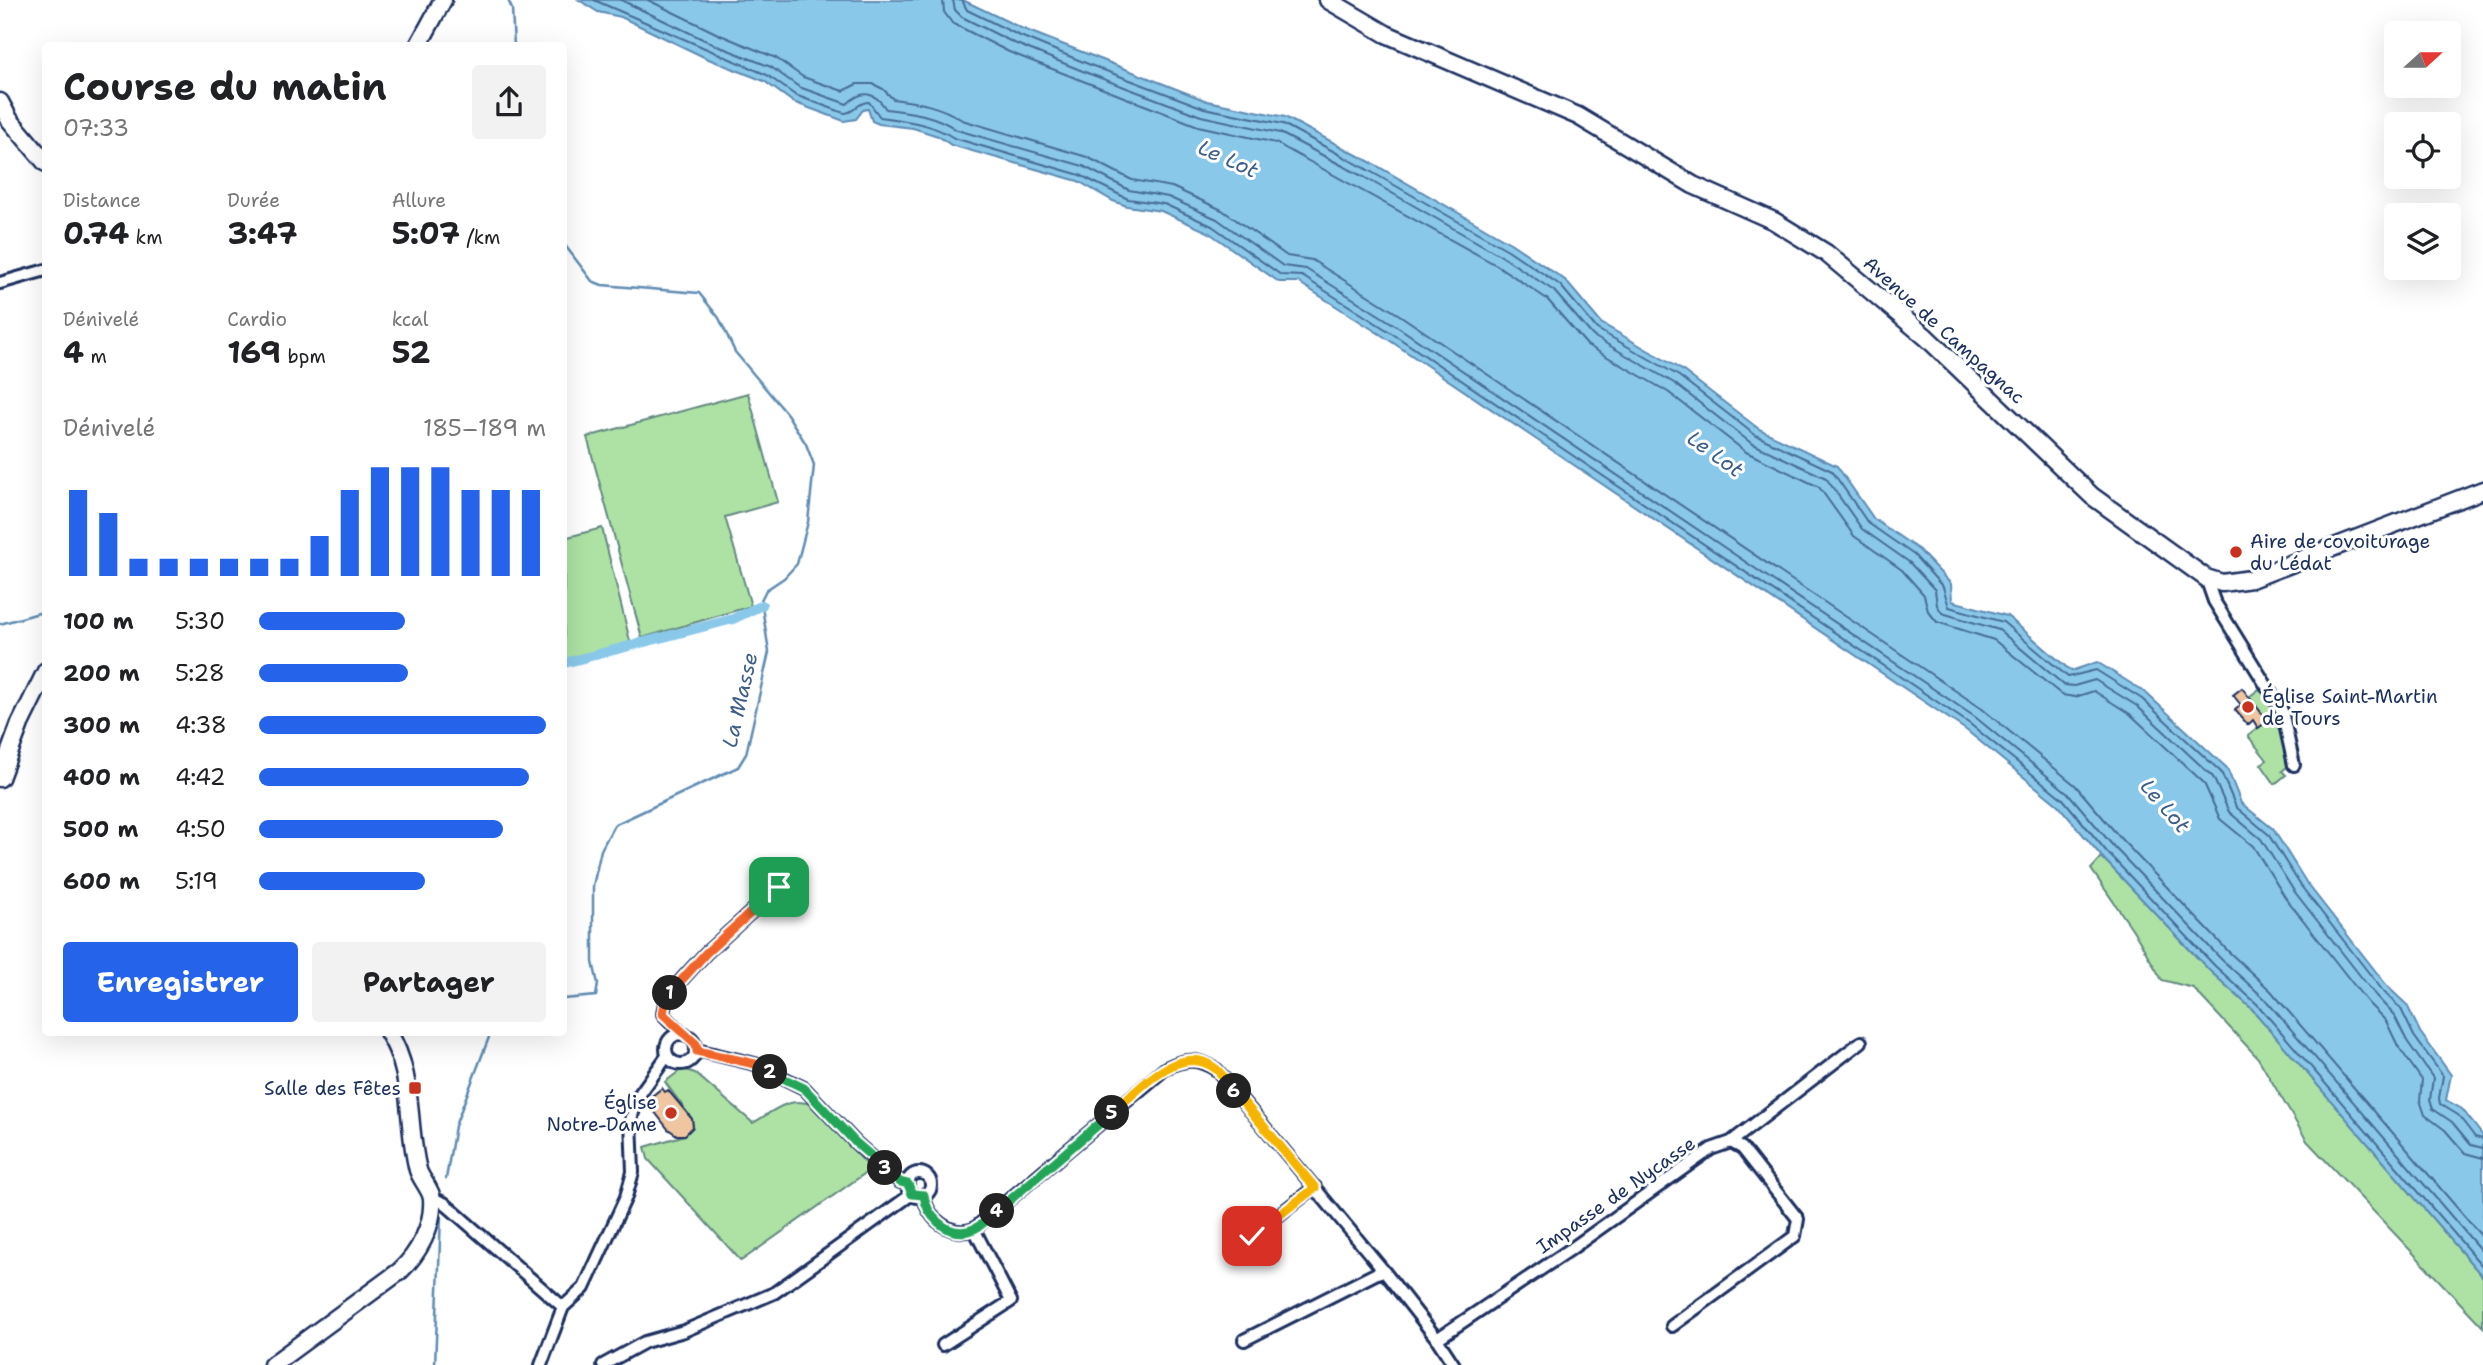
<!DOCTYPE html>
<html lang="fr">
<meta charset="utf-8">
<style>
body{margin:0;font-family:"Shantell Sans",sans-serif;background:#f2f2f2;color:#202124;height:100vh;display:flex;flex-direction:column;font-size:26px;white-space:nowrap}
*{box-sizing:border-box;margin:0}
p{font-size:23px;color:#757577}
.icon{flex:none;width:38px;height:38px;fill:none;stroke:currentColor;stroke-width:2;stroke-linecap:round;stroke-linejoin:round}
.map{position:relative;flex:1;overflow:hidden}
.panel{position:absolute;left:42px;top:42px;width:525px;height:994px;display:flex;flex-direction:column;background:#fff;border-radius:7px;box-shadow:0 7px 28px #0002}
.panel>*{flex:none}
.needle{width:46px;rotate:69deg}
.buttons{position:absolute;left:2384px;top:21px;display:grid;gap:14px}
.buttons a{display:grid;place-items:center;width:77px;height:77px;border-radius:7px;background:#fff;box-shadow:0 7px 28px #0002;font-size:35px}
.pin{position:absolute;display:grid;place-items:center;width:60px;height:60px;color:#fff;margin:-30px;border-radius:14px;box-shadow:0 4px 10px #0006}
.km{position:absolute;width:35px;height:35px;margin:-18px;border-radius:50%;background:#222;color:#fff;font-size:19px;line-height:35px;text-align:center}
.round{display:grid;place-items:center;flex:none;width:74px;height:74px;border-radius:7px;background:#f2f2f2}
.headline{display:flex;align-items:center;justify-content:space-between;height:119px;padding:0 21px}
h1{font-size:38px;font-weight:700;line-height:52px}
.figures{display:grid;grid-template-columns:repeat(3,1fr);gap:10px;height:119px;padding:7px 21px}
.figures div{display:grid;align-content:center}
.figures b{font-size:30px;font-weight:700}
.figures small{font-size:19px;font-weight:400}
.figures p{font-size:19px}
.chart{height:196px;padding:14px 21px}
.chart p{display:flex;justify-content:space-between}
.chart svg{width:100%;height:126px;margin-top:7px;stroke:#2563eb;stroke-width:6}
.primary-button{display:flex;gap:14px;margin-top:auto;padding:14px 21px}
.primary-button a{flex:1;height:80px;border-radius:7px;background:#2563eb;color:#fff;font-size:28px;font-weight:700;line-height:80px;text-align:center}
.primary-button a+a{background:#f2f2f2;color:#202124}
ul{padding:0 21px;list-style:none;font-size:23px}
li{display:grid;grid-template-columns:112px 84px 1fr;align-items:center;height:52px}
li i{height:18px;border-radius:9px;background:#2563eb}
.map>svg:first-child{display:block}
.green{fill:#ade2a4;stroke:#648881;stroke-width:2}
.water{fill:#8ac8ea;stroke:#5e8bb2;stroke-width:2}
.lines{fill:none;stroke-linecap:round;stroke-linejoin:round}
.shore{stroke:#476c96;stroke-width:2}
.stream{stroke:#5e8bb2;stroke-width:2.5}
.canal{stroke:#8ac8ea;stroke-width:10}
.building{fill:#f0c6a0;stroke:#1b2f5e;stroke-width:2}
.street-casing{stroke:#1b2f5e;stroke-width:16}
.secondary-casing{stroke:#1b2f5e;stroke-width:21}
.street{stroke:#fff;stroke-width:10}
.secondary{stroke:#fff;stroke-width:16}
.split-1-casing{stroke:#fff;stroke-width:14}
.split-2-casing{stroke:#fff;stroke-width:14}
.split-3-casing{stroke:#fff;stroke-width:14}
.split-4-casing{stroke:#fff;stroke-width:14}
.split-5-casing{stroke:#fff;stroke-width:14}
.split-6-casing{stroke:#fff;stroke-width:14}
.split-7-casing{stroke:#fff;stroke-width:14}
.split-8-casing{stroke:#fff;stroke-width:14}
.split-1{stroke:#f0652b;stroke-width:9}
.split-2{stroke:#f0652b;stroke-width:9}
.split-3{stroke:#22a559;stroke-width:9}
.split-4{stroke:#22a559;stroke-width:9}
.split-5{stroke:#22a559;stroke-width:9}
.split-6{stroke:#f5b400;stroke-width:9}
.split-7{stroke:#f5b400;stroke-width:9}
.split-8{stroke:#f5b400;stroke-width:9}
.poi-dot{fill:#c8321e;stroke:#fff;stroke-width:2.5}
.labels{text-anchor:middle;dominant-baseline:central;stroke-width:6;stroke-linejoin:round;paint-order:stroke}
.street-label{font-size:19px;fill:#1b2f5e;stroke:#fff}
.poi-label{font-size:19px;fill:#1b2f5e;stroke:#fff;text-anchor:start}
.water-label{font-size:21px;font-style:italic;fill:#3c5d88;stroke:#fff}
</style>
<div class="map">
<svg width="2483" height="1365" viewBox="0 0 2483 1365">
<rect width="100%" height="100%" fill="#fff"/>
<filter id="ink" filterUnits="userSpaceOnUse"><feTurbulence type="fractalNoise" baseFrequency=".0143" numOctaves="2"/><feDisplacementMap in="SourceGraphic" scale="14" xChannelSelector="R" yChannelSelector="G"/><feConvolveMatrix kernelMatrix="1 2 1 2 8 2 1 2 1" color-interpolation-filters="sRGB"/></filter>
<g filter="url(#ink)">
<!-- green -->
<path class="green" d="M748,393L778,502L725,517L751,606L642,638L587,437Z
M602,528L631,645L564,662V538Z
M2263,686C2284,718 2284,730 2287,767L2282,771L2286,775L2275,784L2261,764L2267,760L2248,736L2267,721L2249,697Z
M2102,857L2210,971L2252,1009L2483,1277V1327L2307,1141L2258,1058L2193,988L2162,980L2133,930L2091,869Z
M682,1069L695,1073L753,1123C772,1112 790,1095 812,1105L871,1169L741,1261L648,1159L645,1147L685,1135L693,1127L692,1119L665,1082Z"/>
<!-- water -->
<path class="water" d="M579,0H963L1021,28L1207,101L1285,117L1372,163L1512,244L1565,280L1601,323L1682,370L1759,429L1837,466L1874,519L1919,550L1951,584L1952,601L2007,616L2071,671L2097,662L2146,693L2227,768L2241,803L2273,829L2306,882L2388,987L2407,1005L2420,1032L2451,1075L2446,1100L2462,1109L2483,1136V1277L2252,1009L2210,971L2102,857L2058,805L1966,730L1386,338L1298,282H1279L1208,232L1161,211L1127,206L1113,201L1078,181L951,145L938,136L913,128L879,124L872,121L868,109L863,110L856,119L844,121L793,102L764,81L706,58L621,17L598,12Z"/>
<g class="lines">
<!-- shore -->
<path class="shore" d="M594,0L767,75L795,95L844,113C855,113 857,102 869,102L880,117C907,121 931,123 954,138L1080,175L1128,199L1164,204L1212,226L1281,275L1302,276L1390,332L1970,724L2063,799L2107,852L2215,966L2257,1004L2483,1267
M621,0L713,44L771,67L799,87L847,104C863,89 875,92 886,109C912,112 936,115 957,130L1083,166L1129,190L1168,197L1217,219L1283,266L1306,269L1395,325L1975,717L2068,793L2114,847L2221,959L2264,998L2483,1253
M648,0L718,34L776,58L803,77L843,91L857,84H873L883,89L893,99C918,102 941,106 962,120L1087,157L1132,180L1172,187L1222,210L1287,256L1312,260L1401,316L1981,708L2075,785L2122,840L2229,952L2271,991L2483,1238
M943,0L944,12L952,23L1009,52L1198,126L1276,143L1498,266L1547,299L1587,345L1668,392L1746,452L1819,487L1854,536L1902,570L1924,595L1928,611L1937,622L1994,640L2062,695L2075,697L2094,691L2130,714L2204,783L2220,819L2253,846L2285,897L2368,1003L2386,1021L2398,1046L2422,1080L2420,1100L2425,1115L2445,1130L2465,1153L2483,1158
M953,0L955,10L962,17L1014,43L1090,74L1201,116L1280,133L1364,177L1503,257L1554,291L1593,336L1674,383L1751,443L1826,478L1862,529L1909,562L1935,590L1937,605L1942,613L1999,630L2064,685L2074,686L2095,680L2137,706L2213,777L2229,812L2261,839L2294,891L2376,996L2394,1015L2407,1041L2433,1078L2430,1100L2433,1109L2452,1122L2471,1145L2483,1148
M962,0L967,10L1018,35L1093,66L1204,108L1283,124L1368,170L1508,250L1560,285L1597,329L1679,376L1755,435L1832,471L1868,523L1914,555L1943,587L1949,607L2003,622L2068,677L2096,670L2142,699L2221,772L2236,807L2268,834L2301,886L2383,991L2401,1009L2414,1036L2443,1076L2439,1098L2440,1104L2458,1115L2475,1137L2483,1139"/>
<!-- stream -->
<path class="stream" d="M508,0L512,9L514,46
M564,244L592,281L602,285L699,293L719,318L735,352L787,414L806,444L814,465L808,522L797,564L784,578L766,590L761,600L769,652L746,754L738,767L614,825L601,850L593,886V962L598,984L596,996L564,999
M0,624L46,611
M446,1179L455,1126L491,1032
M435,1365L441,1216"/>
<!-- canal -->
<path class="canal" d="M564,663L733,619L762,605"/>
</g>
<!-- building -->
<path class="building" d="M2242,688L2268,721L2258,728L2253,720L2248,725L2235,710L2241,705L2233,695Z
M662,1088L665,1092L668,1090L692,1119L693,1127L685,1135H677L668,1129L651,1107L656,1101L652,1096Z"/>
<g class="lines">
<defs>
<path id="street" d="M0,283L46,270
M2206,578L2214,601L2282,711L2294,765
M666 1049a15 15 0 1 1 30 0a15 15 0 1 1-30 0Z
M682,1034L663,1014L666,997L706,953L779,887
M697,1050L755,1064L804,1088L856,1143L900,1182L908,1184
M1731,1142L1861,1042
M907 1185a12 12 0 1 1 24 0a12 12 0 1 1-24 0Z
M924,1195C926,1218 951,1238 974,1229L1166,1068C1186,1058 1198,1058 1217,1070L1383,1270L1437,1339L1454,1365
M432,1198L444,1203L563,1307
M1252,1236L1315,1187
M563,1307L584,1288L626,1197L633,1172L631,1120L637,1098L667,1056
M1437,1339L1571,1249L1711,1149L1731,1142L1742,1148L1798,1219L1795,1236L1672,1326
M1244,1340L1383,1270
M943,1345L1011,1301L974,1229
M541,1365L563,1307
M603,1365L645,1342L684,1331L774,1293L912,1194"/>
<path id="secondary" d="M1328,0L1386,34L1578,116L1693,185L1774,221L1826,253L1926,337L2092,496L2206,578L2222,583L2251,579L2483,490
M418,46L443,0
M0,102L9,119L46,163
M0,778L20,724L46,671
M272,1365L400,1271C418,1254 434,1226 432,1199C431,1189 421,1180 418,1170C406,1124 415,1074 388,1032"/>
</defs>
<!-- street casing -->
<use href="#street" class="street-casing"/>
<!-- secondary casing -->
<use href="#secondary" class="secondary-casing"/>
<!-- street -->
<use href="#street" class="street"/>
<!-- secondary -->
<use href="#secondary" class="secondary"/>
</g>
</g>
<g class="lines" filter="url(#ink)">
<defs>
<path id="split-1" d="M670,993L706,953L779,887"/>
<path id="split-2" d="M670,993L666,997L663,1014L696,1044L697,1051L755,1064L770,1072"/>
<path id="split-3" d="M770,1072L804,1088L856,1143L885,1168"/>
<path id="split-4" d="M885,1168L900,1182L908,1184L912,1194L924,1195C926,1215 946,1236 968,1231C979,1229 989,1218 997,1211"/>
<path id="split-5" d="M997,1211L1112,1113"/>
<path id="split-6" d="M1112,1113C1138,1091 1180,1040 1216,1069C1223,1075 1228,1084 1234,1091"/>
<path id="split-7" d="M1234,1091L1315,1188L1295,1203"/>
<path id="split-8" d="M1252,1236L1295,1203"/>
</defs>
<!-- split-1 casing -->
<use href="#split-1" class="split-1-casing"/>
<!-- split-2 casing -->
<use href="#split-2" class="split-2-casing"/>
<!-- split-3 casing -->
<use href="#split-3" class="split-3-casing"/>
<!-- split-4 casing -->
<use href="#split-4" class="split-4-casing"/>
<!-- split-5 casing -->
<use href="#split-5" class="split-5-casing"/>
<!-- split-6 casing -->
<use href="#split-6" class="split-6-casing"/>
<!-- split-7 casing -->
<use href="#split-7" class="split-7-casing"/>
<!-- split-8 casing -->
<use href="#split-8" class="split-8-casing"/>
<!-- split-1 -->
<use href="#split-1" class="split-1"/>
<!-- split-2 -->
<use href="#split-2" class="split-2"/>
<!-- split-3 -->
<use href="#split-3" class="split-3"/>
<!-- split-4 -->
<use href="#split-4" class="split-4"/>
<!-- split-5 -->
<use href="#split-5" class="split-5"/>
<!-- split-6 -->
<use href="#split-6" class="split-6"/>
<!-- split-7 -->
<use href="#split-7" class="split-7"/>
<!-- split-8 -->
<use href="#split-8" class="split-8"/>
</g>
<!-- markers -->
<g class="poi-dot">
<circle cx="2236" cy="552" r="7"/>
<circle cx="2248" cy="707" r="7"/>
<rect x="408" y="1081" width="14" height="14" rx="3.5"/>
<circle cx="671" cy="1113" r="7"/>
</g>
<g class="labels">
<!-- street labels -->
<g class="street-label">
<text transform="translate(1944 330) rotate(42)">Avenue de Campagnac</text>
<text transform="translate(1616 1195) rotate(-35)">Impasse de Nycasse</text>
</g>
<!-- poi labels -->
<g class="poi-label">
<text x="2250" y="541">Aire de covoiturage<tspan x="2250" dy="22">du Lédat</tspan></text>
<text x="2262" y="696">Église Saint-Martin<tspan x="2262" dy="22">de Tours</tspan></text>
<text x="401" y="1088" text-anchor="end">Salle des Fêtes</text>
<text x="657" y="1102" text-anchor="end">Église<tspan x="657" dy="22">Notre-Dame</tspan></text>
</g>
<!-- water labels -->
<g class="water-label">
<text transform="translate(1228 159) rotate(24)">Le Lot</text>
<text transform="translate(1715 454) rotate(36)">Le Lot</text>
<text transform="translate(740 700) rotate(-77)">La Masse</text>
<text transform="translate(2165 806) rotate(49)">Le Lot</text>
</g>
</g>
</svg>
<div class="buttons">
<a><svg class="needle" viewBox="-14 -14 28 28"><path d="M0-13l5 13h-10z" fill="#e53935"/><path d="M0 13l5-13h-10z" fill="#757577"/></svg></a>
<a><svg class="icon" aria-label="locate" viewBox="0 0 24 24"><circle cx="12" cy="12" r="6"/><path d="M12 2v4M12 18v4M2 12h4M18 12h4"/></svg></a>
<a><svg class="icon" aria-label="layers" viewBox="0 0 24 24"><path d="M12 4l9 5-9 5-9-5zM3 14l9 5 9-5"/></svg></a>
</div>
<div class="pin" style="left:779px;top:887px;background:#1e9e55"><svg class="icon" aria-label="arrive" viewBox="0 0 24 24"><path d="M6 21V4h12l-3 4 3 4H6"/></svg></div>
<div class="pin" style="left:1252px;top:1236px;background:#d93025"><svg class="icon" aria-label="check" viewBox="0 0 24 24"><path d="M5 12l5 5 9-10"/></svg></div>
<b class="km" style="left:670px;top:993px">1</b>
<b class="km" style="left:770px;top:1072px">2</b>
<b class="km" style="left:885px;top:1168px">3</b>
<b class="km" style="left:997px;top:1211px">4</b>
<b class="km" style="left:1112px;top:1113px">5</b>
<b class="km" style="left:1234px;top:1091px">6</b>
<section class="panel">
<div class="headline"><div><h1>Course du matin</h1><p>07:33</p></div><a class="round"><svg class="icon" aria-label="share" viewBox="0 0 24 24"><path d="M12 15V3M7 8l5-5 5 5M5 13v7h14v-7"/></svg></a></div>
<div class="figures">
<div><p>Distance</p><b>0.74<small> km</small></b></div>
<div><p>Durée</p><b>3:47</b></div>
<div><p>Allure</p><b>5:07<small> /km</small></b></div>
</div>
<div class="figures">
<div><p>Dénivelé</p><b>4<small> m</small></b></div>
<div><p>Cardio</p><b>169<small> bpm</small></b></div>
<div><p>kcal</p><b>52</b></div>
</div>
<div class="chart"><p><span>Dénivelé</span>185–189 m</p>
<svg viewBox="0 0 160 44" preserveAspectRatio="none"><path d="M5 44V14M15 44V22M25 44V38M35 44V38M45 44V38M55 44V38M65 44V38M75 44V38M85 44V30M95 44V14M105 44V6M115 44V6M125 44V6M135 44V14M145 44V14M155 44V14"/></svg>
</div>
<ul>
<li><b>100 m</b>5:30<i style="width:51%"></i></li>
<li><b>200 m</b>5:28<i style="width:52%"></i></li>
<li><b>300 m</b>4:38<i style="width:100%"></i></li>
<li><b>400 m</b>4:42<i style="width:94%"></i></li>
<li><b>500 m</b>4:50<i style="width:85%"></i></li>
<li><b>600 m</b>5:19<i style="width:58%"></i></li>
</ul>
<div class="primary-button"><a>Enregistrer</a><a>Partager</a></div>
</section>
</div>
